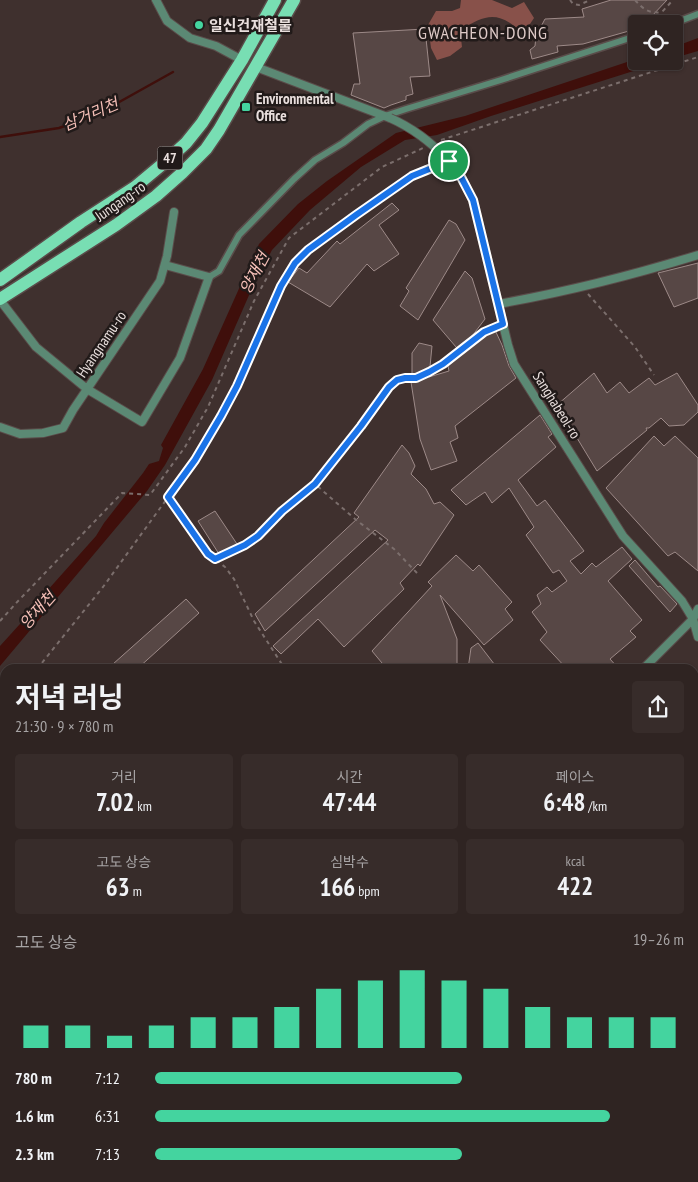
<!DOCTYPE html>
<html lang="ko">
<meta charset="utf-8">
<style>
body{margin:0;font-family:"PT Sans Narrow","Noto Sans KR",sans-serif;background:#372c2a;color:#f1f3f6;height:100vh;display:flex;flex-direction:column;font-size:19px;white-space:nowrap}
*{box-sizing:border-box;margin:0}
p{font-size:16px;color:#a7a4a5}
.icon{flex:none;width:28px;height:28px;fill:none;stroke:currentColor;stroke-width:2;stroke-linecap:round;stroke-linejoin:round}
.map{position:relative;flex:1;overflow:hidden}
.side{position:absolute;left:0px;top:664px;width:699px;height:519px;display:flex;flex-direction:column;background:#2f2422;border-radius:15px 15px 0 0;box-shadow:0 1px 4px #0004,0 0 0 1px #4a4140}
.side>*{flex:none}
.tools{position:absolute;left:628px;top:15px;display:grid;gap:10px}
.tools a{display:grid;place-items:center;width:55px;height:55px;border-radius:5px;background:#2f2422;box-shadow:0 1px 4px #0004,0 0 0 1px #4a4140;font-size:25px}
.pin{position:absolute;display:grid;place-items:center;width:42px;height:42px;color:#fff;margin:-21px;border:2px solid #fff;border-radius:50%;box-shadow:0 1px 5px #0007}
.round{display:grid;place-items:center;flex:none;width:52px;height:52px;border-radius:5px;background:#372c2a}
.summary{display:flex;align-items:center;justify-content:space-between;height:85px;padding:0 15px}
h1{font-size:28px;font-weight:700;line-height:38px}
.metrics{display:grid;grid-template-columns:repeat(3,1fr);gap:8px;height:85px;padding:5px 15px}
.metrics div{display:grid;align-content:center;border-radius:5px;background:#372c2a;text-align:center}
.metrics b{font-size:25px;font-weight:700}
.metrics small{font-size:14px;font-weight:400}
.metrics p{font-size:14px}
.chart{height:140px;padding:10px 15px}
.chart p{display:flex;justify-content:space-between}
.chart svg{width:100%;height:90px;margin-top:5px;stroke:#44d49f;stroke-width:6}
ul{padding:0 15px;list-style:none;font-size:16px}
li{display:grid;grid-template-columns:80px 60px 1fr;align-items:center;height:38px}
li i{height:12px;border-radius:6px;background:#44d49f}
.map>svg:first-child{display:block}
.green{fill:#6c3f39}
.forest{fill:#88514a}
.water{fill:#3f0f0b}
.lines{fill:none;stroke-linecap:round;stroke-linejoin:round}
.stream{stroke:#3f0f0b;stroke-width:2.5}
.building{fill:#574745;stroke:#9d8a88}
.trunk-tunnel{stroke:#584a48;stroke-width:14;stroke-dasharray:14 7;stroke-linecap:butt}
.pedestrian-casing{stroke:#5a4c4a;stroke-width:9}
.minor-casing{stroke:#5a4c4a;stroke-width:10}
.primary-casing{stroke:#5a4c4a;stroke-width:15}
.trunk-casing{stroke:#5a4c4a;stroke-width:16}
.path{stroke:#7b6e6c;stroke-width:2;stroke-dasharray:4 4;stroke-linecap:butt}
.pedestrian{stroke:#5b8974;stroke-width:6}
.minor{stroke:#5b8974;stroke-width:8}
.primary{stroke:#78deb3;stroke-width:12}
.trunk{stroke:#8aecc2;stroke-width:14}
.minor-bridge-casing{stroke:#5a4c4a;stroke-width:10;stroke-linecap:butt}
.minor-bridge{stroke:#5b8974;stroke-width:8}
.route-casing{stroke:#fff;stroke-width:10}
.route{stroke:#1a73e8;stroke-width:6}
.poi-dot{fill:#44d49f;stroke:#211a19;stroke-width:2}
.labels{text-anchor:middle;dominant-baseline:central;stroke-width:5;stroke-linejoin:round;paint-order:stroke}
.shield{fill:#211a19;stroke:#ada4a2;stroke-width:1}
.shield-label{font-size:14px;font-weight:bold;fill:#e9dfdd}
.poi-label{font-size:15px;font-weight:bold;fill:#e9dfdd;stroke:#211a19;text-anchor:start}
.street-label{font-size:15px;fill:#e9dfdd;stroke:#211a19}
.water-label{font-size:16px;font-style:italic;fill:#f5bfb7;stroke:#211a19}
.quarter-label{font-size:18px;letter-spacing:1px;fill:#decac7;stroke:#211a19}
</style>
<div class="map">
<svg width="698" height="1182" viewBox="0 0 698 1182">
<rect width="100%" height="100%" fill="#3f302e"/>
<!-- green -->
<path class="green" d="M0,997L5,1007V1178H88L91,1182H0Z"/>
<!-- forest -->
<path class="forest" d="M461,0H492L512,8L524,2L534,18L530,24L520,31C497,10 485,15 460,30L462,47L450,56L437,60L431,48L428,25L436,11H452L460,8Z
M607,1178H662L660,1182H599Z"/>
<!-- water -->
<path class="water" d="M698,38V51L674,58V47Z
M636,59V61H665L491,116L437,135L405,140L361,167L310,210L272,250L253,286L212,380L165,465L147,491L0,666V646L39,603L38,601L96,536L104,523L143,473L149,464L159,461L163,448L161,445L203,369L259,244L298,204L327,181L396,133L465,116Z"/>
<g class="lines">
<!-- stream -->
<path class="stream" d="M0,137L59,128L96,115L173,72"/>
</g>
<!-- building -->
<path class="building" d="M611,0H667L651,17L654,24H636V29L583,44L557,46L558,52L532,59L530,50L535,46L536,36L545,19L584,17L582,9Z
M425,29L430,76L410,77L413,94L406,96V100L391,105L384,108L351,95L354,84H360L353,33Z
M392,203L399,210L379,225L399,254L374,271L367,264L330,307L288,282L299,268L307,273L337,241L340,244Z
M449,220L456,224L465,240L418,320L400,306L409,291L406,288Z
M698,263V298L674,307L658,273Z
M465,271L472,278L485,319L469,340L495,330L502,345L509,366L516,378L455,426L458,438L450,442L457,461L431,470L420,439L411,382H412V353L419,343L432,346L429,377L449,371L448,366L462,354L433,320Z
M594,373L607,393L620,382L629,393L649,378L655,385L677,373L698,405V412L684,425L669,426L661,418L649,428H646L647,430L597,471L557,405Z
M540,415L552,434L548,437L556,447L518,480L537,506L545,500L584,551L570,561L581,574L592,563L596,567L622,547L632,559L608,581L642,620L630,631L636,637L610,659L619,669H567L540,640L547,632L532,612L541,604L537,595L547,587L552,592L567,581L559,570L553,573L526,535L534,527L509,488L492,503L485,492L466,505L451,490Z
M654,436L664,446L675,436L698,458V571L675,552L668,556L606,488Z
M402,445L409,453L415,466L411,474L426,489L434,504L440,502L454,515L420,566L418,564L400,583L404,589L344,647L318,619L281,654L273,646L388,540L375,530L265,631L255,614L359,517L354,513Z
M215,511L237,544L219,554L198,521Z
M456,555L473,571L479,565L512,602L505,609L513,620L484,645L440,595L457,639V669H387L372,651L432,586L428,582Z
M635,560L658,587L660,586L677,604L670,612L629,566Z
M186,599L199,613L137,669H117L113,664Z
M478,643L498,669H468L471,648Z"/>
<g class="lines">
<!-- trunk-tunnel -->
<path class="trunk-tunnel" d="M0,885L5,896
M0,911L5,921"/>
<defs>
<path id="pedestrian" d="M672,24L698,14
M209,277L219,271L239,235L294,179L315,160L343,143L368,124L385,116L406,109L501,80L636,36
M0,1166L5,1165
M44,1178L53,1182"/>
<path id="minor" d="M156,0L167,21L190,38L216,46L242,60
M256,67L390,118
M449,161L461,177L473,200L508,345L514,364L623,536L682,601L693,619L698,637
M3,304L36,347L87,389L142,422L180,358L209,277L165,265
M498,304C566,292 633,275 698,255
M0,427L20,434L43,433L63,428L73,410L160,281L167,256L174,212
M643,669L693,619L698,609
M327,1182L329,1178"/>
<path id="primary" d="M0,280L81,222L135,187L165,162L186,143L202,123L242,60L275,0
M0,299L116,225L156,196L182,173L206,149L219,130L294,0"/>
<path id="trunk" d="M0,858L5,869
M0,941L5,952
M694,1133L698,1123
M694,1169L698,1160
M109,1178L111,1182
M122,1178L124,1182
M137,1178L139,1182
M149,1178L151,1182
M673,1182L675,1178"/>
</defs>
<!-- pedestrian casing -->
<use href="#pedestrian" class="pedestrian-casing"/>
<!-- minor casing -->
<use href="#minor" class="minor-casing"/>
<!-- primary casing -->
<use href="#primary" class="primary-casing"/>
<!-- trunk casing -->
<use href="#trunk" class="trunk-casing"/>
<!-- path -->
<path class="path" d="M570,0L573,4L579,5L590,0
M635,0C643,9 649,14 662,12L673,0
M441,140L698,57
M588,294L635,347L654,375
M168,497L208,554L225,567L234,579L254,621L285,669
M216,558L245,545L258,536L282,511L315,484
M417,573L394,549L355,519L315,484L361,426L389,387L397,380L405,378H416L429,372L443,364L484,332L496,326
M0,621L19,600L122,493L150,495L185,447L208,407L254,301L289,238L382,167L423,148
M37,669L103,587L195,460L221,416L237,386L281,286L295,263L308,250L413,176L442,164
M0,710L5,705
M694,854L698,850
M0,1094L5,1108"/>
<!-- pedestrian -->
<use href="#pedestrian" class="pedestrian"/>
<!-- minor -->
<use href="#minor" class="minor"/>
<!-- primary -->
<use href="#primary" class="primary"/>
<!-- trunk -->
<use href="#trunk" class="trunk"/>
<defs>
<path id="minor-bridge" d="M390,118C413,128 432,143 449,161"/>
</defs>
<!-- minor-bridge casing -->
<use href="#minor-bridge" class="minor-bridge-casing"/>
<!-- minor-bridge -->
<use href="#minor-bridge" class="minor-bridge"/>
</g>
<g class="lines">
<defs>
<path id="route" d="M449,161L461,177L473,200L503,324L484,332L443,364L429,372L416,378H405L397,380L389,387L361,426L315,484L282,511L258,536L245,545L215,559L208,554L168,497L195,460L221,416L237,386L281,286L295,263L308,250L356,215L412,176Z"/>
</defs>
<!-- route casing -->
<use href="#route" class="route-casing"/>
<!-- route -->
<use href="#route" class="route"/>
</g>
<!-- markers -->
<g class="poi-dot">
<circle cx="199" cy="25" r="5"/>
<rect x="241" y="102" width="10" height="10" rx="2.5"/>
</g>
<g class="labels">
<!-- shield labels -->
<rect class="shield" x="157.5" y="146.5" width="25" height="23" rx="4"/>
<g class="shield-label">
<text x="170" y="158">47</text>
</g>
<!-- poi labels -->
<g class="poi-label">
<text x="209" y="25">일신건재철물</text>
<text x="256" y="98">Environmental<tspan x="256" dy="17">Office</tspan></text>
</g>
<!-- street labels -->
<g class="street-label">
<text transform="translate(120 201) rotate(-35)">Jungang-ro</text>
<text transform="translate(101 344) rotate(-56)">Hyangnamu-ro</text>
<text transform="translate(557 405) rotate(58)">Sanghabeol-ro</text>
</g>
<!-- water labels -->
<g class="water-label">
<text transform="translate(90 114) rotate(-23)">삼거리천</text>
<text transform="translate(254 273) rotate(-62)">양재천</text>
<text transform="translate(37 610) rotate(-48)">양재천</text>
</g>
<!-- quarter labels -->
<g class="quarter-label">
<text x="483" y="32">GWACHEON-DONG</text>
</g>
</g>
</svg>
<div class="tools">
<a><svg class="icon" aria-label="locate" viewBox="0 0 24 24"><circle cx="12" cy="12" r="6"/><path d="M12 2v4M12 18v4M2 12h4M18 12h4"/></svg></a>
</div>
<div class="pin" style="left:449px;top:161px;background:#1e9e55"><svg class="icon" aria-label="arrive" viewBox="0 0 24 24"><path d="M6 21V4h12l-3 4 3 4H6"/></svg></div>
<section class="side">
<div class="summary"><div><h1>저녁 러닝</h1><p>21:30 · 9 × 780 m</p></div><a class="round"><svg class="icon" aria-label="share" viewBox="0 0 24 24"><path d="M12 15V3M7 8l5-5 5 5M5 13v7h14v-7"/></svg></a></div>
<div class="metrics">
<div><p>거리</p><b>7.02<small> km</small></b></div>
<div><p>시간</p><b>47:44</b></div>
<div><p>페이스</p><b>6:48<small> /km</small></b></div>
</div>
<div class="metrics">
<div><p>고도 상승</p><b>63<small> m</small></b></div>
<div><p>심박수</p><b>166<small> bpm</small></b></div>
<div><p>kcal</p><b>422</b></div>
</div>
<div class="chart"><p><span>고도 상승</span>19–26 m</p>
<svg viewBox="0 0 160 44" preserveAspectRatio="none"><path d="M5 44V33M15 44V33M25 44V38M35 44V33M45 44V29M55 44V29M65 44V24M75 44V15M85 44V11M95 44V6M105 44V11M115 44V15M125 44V24M135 44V29M145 44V29M155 44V29"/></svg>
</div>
<ul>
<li><b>780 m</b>7:12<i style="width:58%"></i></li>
<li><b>1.6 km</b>6:31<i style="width:86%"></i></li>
<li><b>2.3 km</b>7:13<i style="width:58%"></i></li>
</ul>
</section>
</div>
